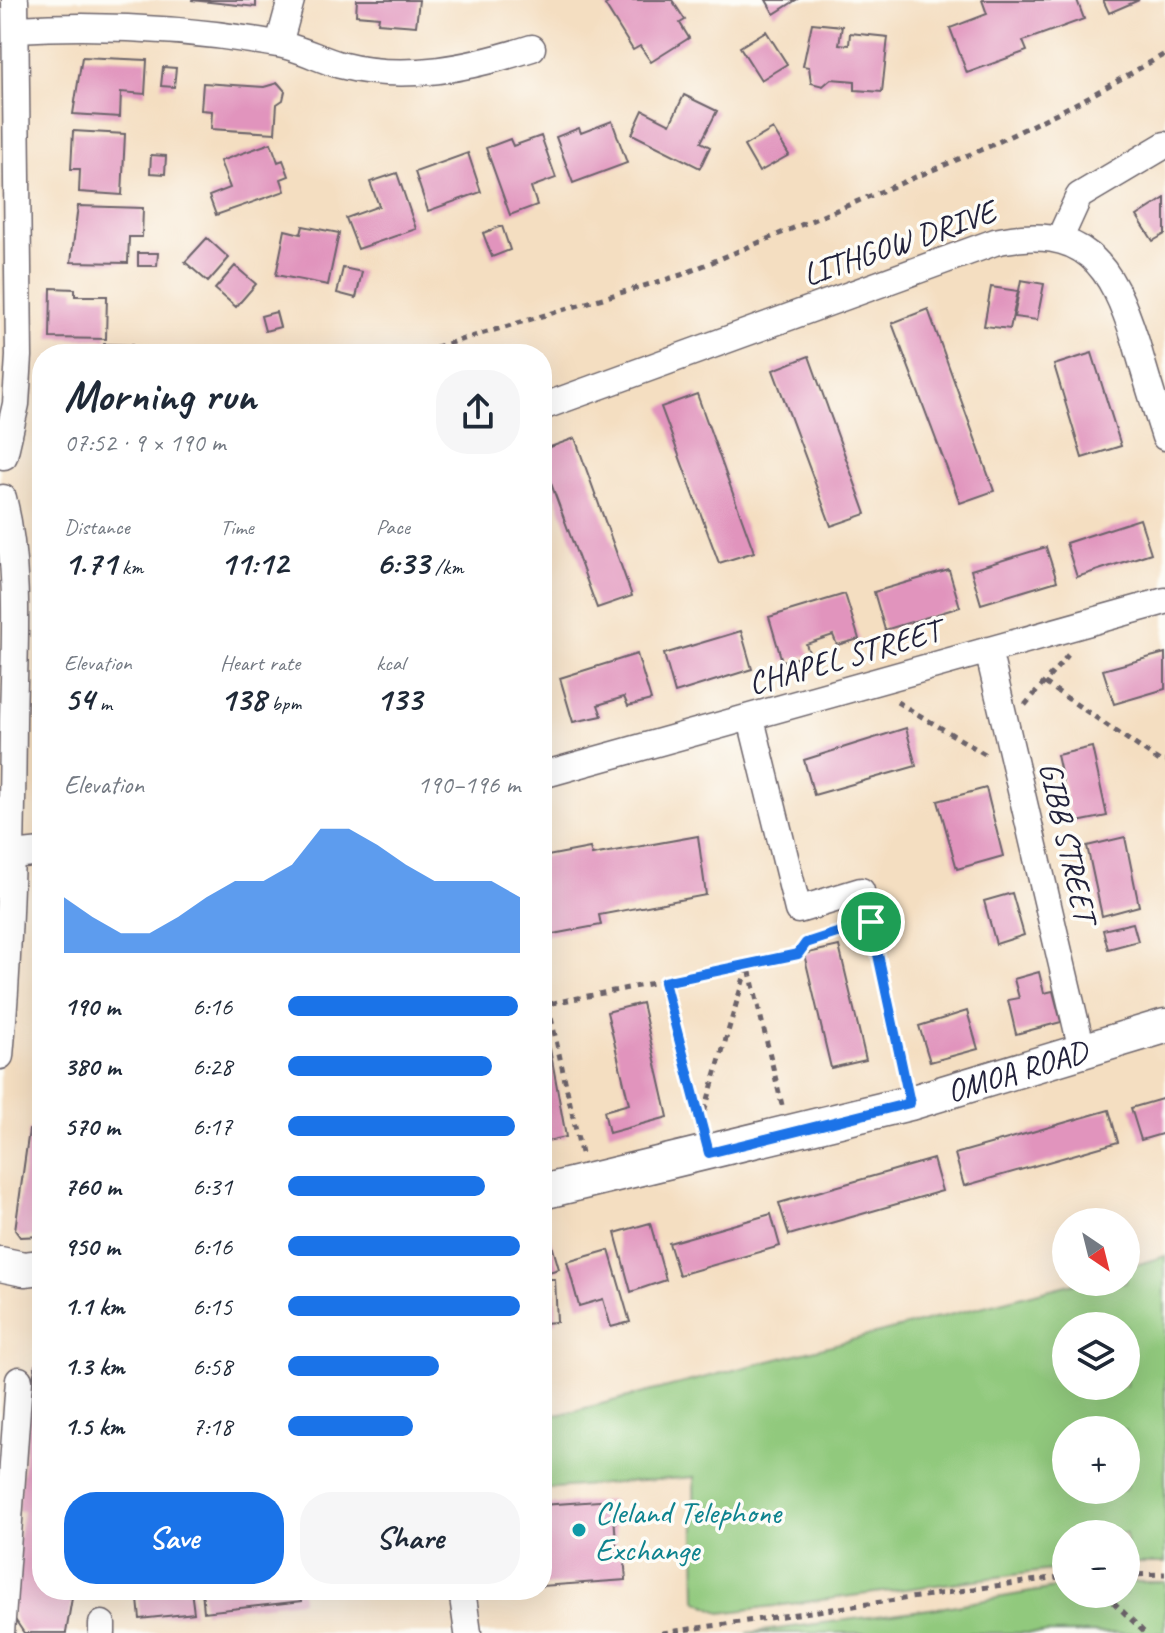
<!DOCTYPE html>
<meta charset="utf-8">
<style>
body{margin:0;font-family:Caveat,sans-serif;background:#f6f6f7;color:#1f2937;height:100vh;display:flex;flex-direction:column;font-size:30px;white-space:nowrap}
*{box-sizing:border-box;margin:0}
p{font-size:26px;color:#747a83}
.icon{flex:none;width:44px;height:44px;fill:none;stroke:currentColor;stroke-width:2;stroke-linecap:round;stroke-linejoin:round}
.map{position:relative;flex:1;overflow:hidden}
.panel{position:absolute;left:32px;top:344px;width:520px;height:1256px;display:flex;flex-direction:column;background:#fff;border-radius:32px;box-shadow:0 8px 32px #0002}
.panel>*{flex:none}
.needle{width:52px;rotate:145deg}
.fabs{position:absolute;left:1052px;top:1208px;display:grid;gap:16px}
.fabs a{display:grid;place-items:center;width:88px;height:88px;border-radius:50%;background:#fff;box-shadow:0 8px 32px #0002;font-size:40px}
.pin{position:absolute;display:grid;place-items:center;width:68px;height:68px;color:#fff;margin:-34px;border:4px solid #fff;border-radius:50%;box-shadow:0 2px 8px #0007}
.round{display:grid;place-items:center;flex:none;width:84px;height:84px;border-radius:32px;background:#f6f6f7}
.headline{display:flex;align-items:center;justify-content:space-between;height:136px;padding:0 32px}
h1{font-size:44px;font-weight:700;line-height:60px}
.metrics{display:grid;grid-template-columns:repeat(3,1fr);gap:12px;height:136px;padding:8px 32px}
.metrics div{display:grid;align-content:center}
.metrics b{font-size:34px;font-weight:700}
.metrics small{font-size:22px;font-weight:400}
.metrics p{font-size:22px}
.chart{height:224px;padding:16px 32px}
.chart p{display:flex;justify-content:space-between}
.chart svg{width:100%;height:144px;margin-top:8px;fill:#1a73e8;opacity:.7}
.cta{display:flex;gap:16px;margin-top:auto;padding:16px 32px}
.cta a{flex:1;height:92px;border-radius:32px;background:#1a73e8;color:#fff;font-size:32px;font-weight:700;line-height:92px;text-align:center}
.cta a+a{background:#f6f6f7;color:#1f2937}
ul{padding:0 32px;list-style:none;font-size:26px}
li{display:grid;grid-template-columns:128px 96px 1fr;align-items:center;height:60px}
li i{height:20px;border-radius:10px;background:#1a73e8}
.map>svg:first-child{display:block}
.green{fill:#91c97d;stroke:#5a765c;stroke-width:2;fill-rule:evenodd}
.building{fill:#e194bd}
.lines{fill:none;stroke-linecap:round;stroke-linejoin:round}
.minor-casing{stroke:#6c646a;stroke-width:29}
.major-casing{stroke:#6c646a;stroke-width:37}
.path{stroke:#6c646a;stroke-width:5;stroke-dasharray:6 6;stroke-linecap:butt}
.minor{stroke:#fff;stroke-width:26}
.major{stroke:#fff;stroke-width:34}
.route-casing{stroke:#fff;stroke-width:16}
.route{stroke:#1a73e8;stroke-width:10}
.culture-dot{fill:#0f9aa8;stroke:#fdfcf7;stroke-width:3}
.labels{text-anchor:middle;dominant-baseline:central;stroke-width:7;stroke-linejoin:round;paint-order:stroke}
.street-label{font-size:32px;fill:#22223b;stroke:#fdfcf7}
.culture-label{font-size:32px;fill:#0d838f;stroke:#fdfcf7;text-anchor:start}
</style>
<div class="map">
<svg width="1165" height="1633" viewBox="0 0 1165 1633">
<rect width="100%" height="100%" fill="#fdfcf7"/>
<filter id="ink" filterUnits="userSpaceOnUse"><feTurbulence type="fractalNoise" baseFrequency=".0125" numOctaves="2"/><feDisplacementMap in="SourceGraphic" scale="16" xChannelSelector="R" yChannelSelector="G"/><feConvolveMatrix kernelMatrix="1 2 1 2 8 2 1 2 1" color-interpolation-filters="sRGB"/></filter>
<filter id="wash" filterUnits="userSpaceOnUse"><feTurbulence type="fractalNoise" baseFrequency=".006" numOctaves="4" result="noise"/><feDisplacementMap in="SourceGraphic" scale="32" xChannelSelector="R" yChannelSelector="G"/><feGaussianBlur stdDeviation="1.8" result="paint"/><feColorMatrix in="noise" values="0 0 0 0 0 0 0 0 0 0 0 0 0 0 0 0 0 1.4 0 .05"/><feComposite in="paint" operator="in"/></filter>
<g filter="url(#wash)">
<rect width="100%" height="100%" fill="#f4dec1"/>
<!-- green -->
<path class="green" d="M1165,1256V1563H1126V1534H1066V1568L721,1613L696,1600L694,1477L542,1489V1416L562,1414L1078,1282H1126V1268ZM1066,1326H1126V1386H1066ZM1066,1430H1126V1490H1066Z
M1126,1582H1165V1633H747L945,1607L1066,1586V1594H1126Z"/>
<g id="blocks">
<!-- building -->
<path class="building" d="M191,0H256V7Z
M357,0H419L416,26L378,23L379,17L356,15Z
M613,0H672L685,20L680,23L689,38L651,62L640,46L633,50L605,5Z
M766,0H796L774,14Z
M982,0H1077L1084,19L1023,41L1027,51L967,73L950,28L987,14Z
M1103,0H1139L1109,13Z
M812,23L842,26L839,44L849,45L850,33L888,37L882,92L855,90V81L831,79L823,86L811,83L809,67L803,66Z
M766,31L787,64L761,80L740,47Z
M82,57L147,60L145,94L121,92L120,117L73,114Z
M163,67L176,68L174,87L161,86Z
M203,83L264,87L278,83L285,91L283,100L277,104L275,133L211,129L212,111L201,110Z
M684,95L717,111L701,142L710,147L700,168L632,134L643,110L670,124Z
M612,121L627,163L573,183L556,137L579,128L581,133Z
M773,129L789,155L759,172L744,146Z
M73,131L125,134L122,195L79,192L80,169H71Z
M541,136L556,178L531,187L537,205L510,215L486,148L510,139L513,146Z
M271,143L278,162L283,160L289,176L281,179L285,191L216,215L209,196L230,188L220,161Z
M468,153L481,192L428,211L415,172Z
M151,155L166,156L165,174L150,173Z
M397,173L416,229L358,249L346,218L379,206L370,182Z
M1165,198V234L1153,241L1137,216Z
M78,206L143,208L142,237H129L128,263L71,262Z
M303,226L339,233L328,285L276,275L285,230L301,234Z
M502,226L510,250L492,257L483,233Z
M207,238L229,258L208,282L185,262Z
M138,253H158L157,266H138Z
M235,266L256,284L236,307L215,289Z
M343,268L362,272L356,298L337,293Z
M1021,280L1044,284L1037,320L1014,317Z
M991,287L1018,291L1010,329L984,326Z
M51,288L75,289V296H107L106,339L50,338Z
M928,309L994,491L960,503L892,323Z
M276,312L280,327L265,331L261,316Z
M104,344L132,345V354H103Z
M1092,353L1121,446L1082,458L1054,365Z
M809,356L866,514L831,526L773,370Z
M697,394L754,552L719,563L661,407Z
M575,438L632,596L597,608L542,459V450Z
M1140,519L1151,553L1077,577L1066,543Z
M1046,547L1057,581L981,604L971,570Z
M949,570L960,607L885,630L874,592Z
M845,594L859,639L837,645L833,635L806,644L810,655L782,661L769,617Z
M741,631L752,669L675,693L664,654Z
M1165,653V689L1114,704L1103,670Z
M637,654L651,700L628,706L624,697L598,705L602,716L573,722L560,678Z
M906,728L916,766L814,795L804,760Z
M1092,747L1107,816L1072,823L1057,755Z
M986,788L1003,856L957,869L938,801Z
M698,836L706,895L599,915L601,925L542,936V857L590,848L592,855Z
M1125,837L1139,906L1102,916L1087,846Z
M1012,893L1024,935L996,944L984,901Z
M1133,923L1138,941L1108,949L1103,930Z
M839,946L866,1060L831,1068L804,954Z
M1039,972L1044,993L1053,991L1061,1022L1016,1034L1008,1000L1019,998L1014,979Z
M642,1003L668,1117L609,1133L604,1111L629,1104L607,1012Z
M967,1011L978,1049L930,1062L919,1026Z
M550,1049L566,1137L542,1142V1051Z
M1165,1098V1133L1141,1140L1131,1108Z
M1109,1110L1118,1142L964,1186L955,1154Z
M29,1130L42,1131V1236L20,1237L15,1230Z
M933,1159L942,1191L789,1235L779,1203Z
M771,1214L780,1246L679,1275L669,1243Z
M650,1223L666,1280L631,1292L615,1233Z
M548,1231L559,1269L542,1274V1233Z
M609,1250L630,1322L611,1327L603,1299L579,1306L567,1262Z
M542,1279H555L557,1322L543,1323Z
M35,1365H42V1590H69L68,1597L72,1598L66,1633H24L14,1618L10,1591L23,1511H18Z
M613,1500L617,1557L624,1556L626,1580L542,1586V1505Z
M137,1590H191L194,1613L140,1619Z
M202,1590H301L302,1601L204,1612Z"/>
</g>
</g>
<g filter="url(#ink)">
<use href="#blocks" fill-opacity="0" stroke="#6c646a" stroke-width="2"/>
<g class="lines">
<defs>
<path id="minor" d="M16,29C102,24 191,29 277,44C298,47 319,59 340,65C405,82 469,68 532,48
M279,44L291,0
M1059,240L1079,196L1165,145
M542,407L995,242C1085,223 1111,264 1136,342C1145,374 1155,406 1165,437
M4,456L16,404L19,356L15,0
M988,650L1082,1050
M751,719L798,910L861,891
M542,775L1165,601
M12,855L42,852
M0,1056C10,945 12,834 13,722C14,649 21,570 3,498
M462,1590L468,1633
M1,1633L19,1380
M102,1633V1624"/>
<g id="major">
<path id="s1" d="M542,1192L910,1103L1165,1026"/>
<path d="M0,1264L24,1269L42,1267"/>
</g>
</defs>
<!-- minor casing -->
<use href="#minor" class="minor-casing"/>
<!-- major casing -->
<use href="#major" class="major-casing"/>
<!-- path -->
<path class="path" d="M413,354L681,275L990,146L1083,100L1165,54
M1045,683L1161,762L1165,761
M897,702L985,754
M1025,705L1068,655
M664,982L699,1126
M782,1105L748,964L798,954L806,943L871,922L904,1077
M581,1153L548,1004L748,964L701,1123
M1126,1575L1165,1574
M1105,1594L1145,1633
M662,1633L1066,1576"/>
<!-- minor -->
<use href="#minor" class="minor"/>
<!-- major -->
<use href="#major" class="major"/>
</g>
</g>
<g class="lines" filter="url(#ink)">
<defs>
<path id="route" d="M871,922L910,1103L709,1153L664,982L798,954L806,943Z"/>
</defs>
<!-- route casing -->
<use href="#route" class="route-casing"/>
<!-- route -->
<use href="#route" class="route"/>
</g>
<!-- markers -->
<circle class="culture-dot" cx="579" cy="1530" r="8"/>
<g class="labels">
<!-- street labels -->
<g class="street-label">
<text transform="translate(899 243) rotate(-19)">LITHGOW DRIVE</text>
<text transform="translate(844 657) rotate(-16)">CHAPEL STREET</text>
<text transform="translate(1068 842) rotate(77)">GIBB STREET</text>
<text stroke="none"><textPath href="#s1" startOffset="490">OMOA ROAD</textPath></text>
</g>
<!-- culture labels -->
<g class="culture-label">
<text x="595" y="1512">Cleland Telephone<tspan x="595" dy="37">Exchange</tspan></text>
</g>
</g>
</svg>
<div class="fabs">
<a><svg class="needle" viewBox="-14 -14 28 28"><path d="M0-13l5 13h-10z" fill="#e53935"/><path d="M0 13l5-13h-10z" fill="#747a83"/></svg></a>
<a><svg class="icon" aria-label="layers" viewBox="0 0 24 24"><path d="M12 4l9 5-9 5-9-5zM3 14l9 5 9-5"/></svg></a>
<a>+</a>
<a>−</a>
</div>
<div class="pin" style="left:871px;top:922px;background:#1e9e55"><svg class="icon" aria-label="arrive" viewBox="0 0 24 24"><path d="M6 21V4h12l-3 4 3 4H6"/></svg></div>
<section class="panel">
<div class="headline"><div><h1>Morning run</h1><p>07:52 · 9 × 190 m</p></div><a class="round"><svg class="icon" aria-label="share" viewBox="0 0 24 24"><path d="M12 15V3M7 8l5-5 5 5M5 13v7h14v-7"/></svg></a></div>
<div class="metrics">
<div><p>Distance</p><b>1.71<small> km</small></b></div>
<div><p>Time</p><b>11:12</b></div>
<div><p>Pace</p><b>6:33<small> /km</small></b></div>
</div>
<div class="metrics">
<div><p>Elevation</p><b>54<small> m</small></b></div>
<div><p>Heart rate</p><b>138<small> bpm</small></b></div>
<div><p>kcal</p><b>133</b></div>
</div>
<div class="chart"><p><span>Elevation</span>190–196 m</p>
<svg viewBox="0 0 160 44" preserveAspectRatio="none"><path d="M0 44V27L10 33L20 38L30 38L40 33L50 27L60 22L70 22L80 17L90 6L100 6L110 11L120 17L130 22L140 22L150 22L160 27V44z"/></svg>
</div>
<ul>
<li><b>190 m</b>6:16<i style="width:99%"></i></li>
<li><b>380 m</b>6:28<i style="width:88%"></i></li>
<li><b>570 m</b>6:17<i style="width:98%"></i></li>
<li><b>760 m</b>6:31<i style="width:85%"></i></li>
<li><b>950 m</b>6:16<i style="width:100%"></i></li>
<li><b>1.1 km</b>6:15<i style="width:100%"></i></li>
<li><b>1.3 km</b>6:58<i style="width:65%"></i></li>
<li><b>1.5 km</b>7:18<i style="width:54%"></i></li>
</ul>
<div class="cta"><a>Save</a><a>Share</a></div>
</section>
</div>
